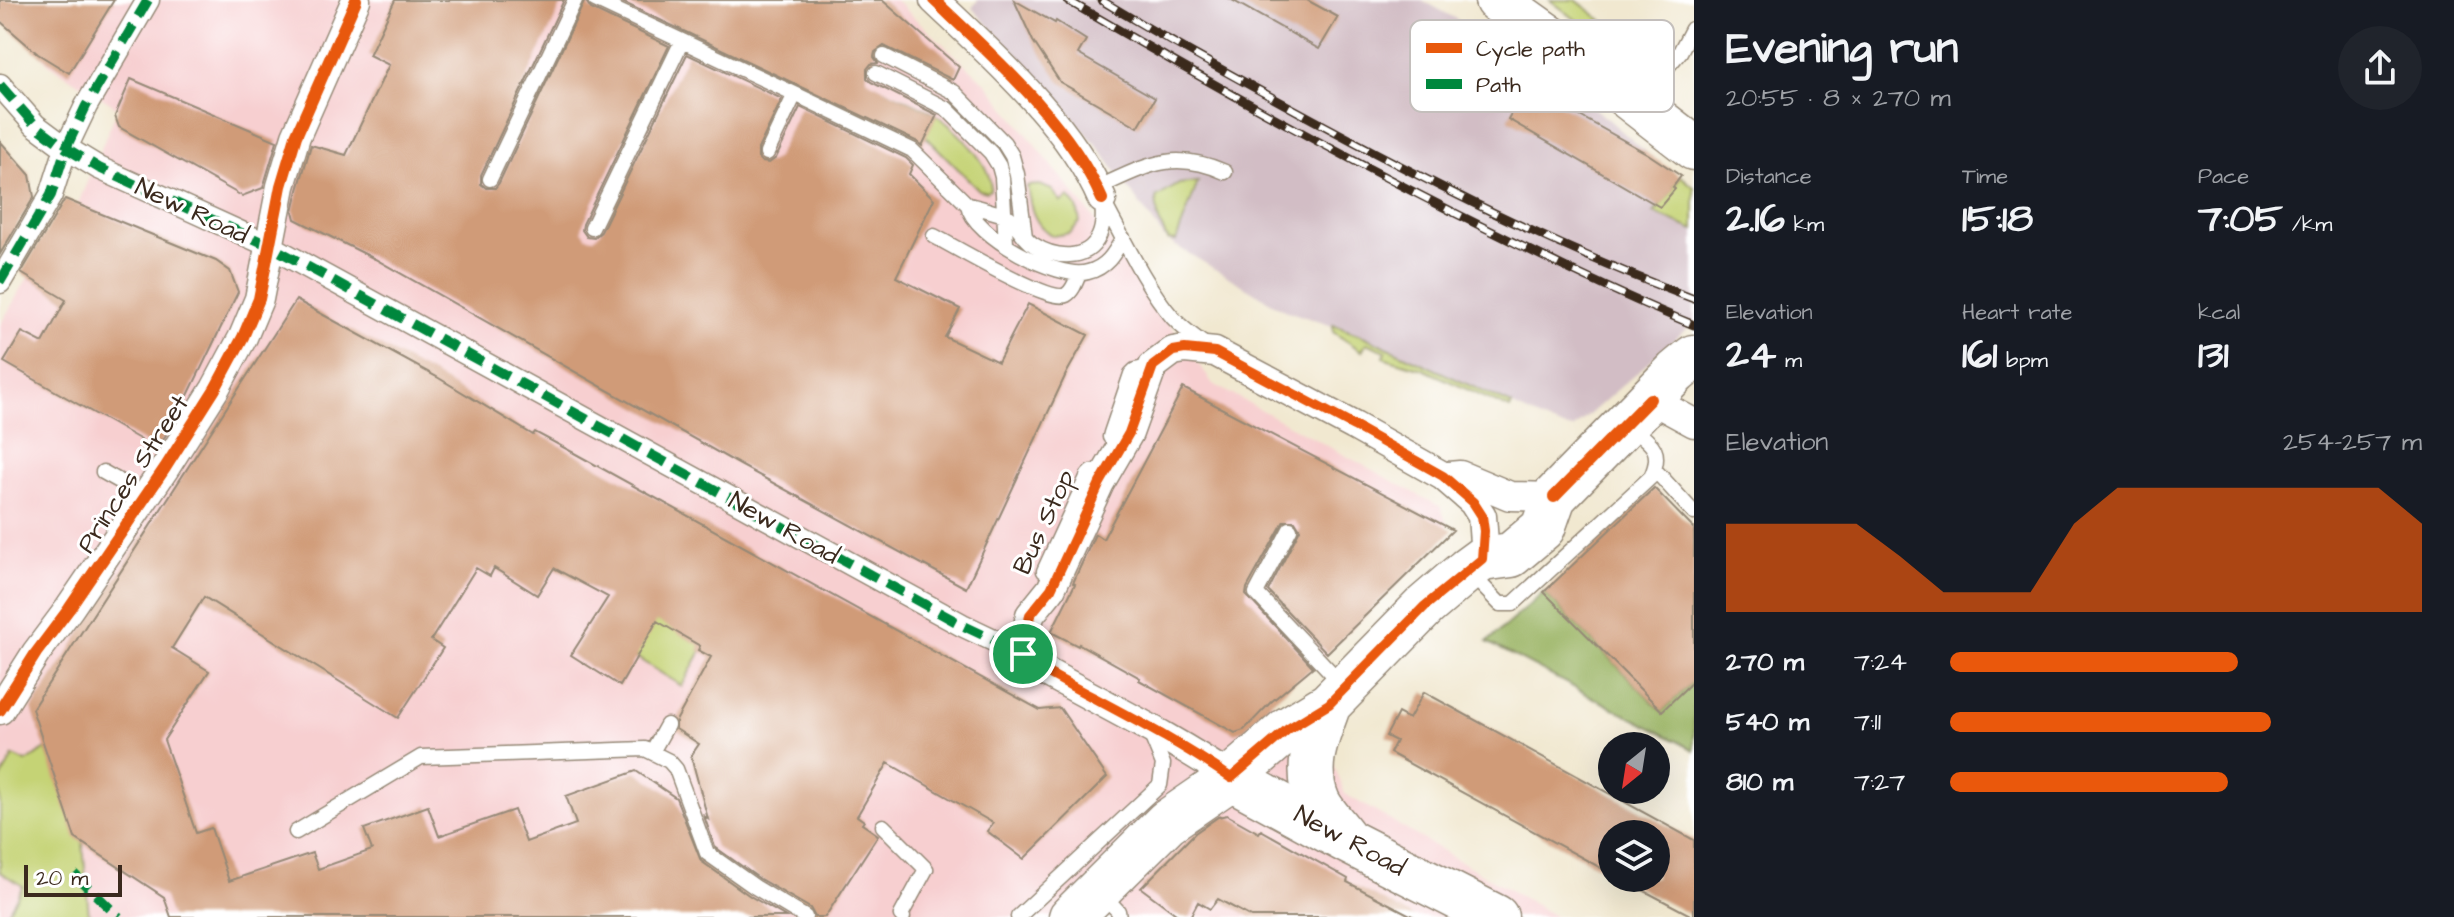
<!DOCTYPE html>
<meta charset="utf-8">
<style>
body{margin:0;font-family:"Architects Daughter",sans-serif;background:#20242c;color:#f1f3f6;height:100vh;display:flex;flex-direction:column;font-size:30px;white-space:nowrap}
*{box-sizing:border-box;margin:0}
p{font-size:26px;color:#9ea1a6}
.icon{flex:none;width:44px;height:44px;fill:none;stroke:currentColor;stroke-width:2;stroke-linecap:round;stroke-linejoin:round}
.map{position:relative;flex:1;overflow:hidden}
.side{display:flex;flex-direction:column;background:#171b24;width:760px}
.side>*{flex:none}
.needle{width:52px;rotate:210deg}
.fabs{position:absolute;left:1598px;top:732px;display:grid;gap:16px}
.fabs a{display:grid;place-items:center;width:72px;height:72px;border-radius:50%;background:#171b24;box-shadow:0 8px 32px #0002;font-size:40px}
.scale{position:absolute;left:24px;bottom:20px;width:98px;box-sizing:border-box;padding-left:8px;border:4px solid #3b2a1e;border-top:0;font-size:22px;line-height:28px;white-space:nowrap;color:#3b2a1e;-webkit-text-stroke:6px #fff;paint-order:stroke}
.pin{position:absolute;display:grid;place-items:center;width:68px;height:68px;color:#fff;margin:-34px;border:4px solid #fff;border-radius:50%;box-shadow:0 2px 8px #0007}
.round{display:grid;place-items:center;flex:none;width:84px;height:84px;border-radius:42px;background:#20242c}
.summary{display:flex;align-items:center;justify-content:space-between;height:136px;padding:0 32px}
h1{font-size:44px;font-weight:700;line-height:60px}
.figures{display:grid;grid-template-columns:repeat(3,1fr);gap:12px;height:136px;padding:8px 32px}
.figures div{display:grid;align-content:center}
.figures b{font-size:40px;font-weight:700}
.figures small{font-size:22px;font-weight:400}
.figures p{font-size:22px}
.chart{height:224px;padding:16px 32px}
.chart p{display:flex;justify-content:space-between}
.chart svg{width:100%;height:144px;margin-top:8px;fill:#ea580c;opacity:.7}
ul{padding:0 32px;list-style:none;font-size:26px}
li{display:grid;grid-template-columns:128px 96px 1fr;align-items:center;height:60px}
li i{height:20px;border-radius:10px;background:#ea580c}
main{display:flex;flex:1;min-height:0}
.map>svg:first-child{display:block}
.built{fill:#f7cfd0}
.industrial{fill:#d2bdc5}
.green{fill:#c5d375;stroke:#807e4a;stroke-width:2}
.forest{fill:#9cb566;stroke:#6c7042;stroke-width:2}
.building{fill:#d09b78}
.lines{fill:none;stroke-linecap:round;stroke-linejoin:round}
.service-casing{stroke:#968977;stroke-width:17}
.pedestrian-casing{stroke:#968977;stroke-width:25}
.minor-casing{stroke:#968977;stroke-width:31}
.primary-casing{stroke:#968977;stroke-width:47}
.service{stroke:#fff;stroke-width:14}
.pedestrian{stroke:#fff;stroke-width:22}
.minor{stroke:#fff;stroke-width:28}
.primary{stroke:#fff;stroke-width:44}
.rail-casing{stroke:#3b2a1e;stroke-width:9}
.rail{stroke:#fff;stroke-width:6;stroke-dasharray:18;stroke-linecap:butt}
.quiet{stroke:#00873e;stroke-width:10;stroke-dasharray:20 10;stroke-linecap:butt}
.cycleway-casing{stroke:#fff;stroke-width:17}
.cycleway{stroke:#e8590c;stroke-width:12}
.route-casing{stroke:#fff;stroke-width:16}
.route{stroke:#ea580c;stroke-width:10}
.labels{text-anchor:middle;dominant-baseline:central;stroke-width:6;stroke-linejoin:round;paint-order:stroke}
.street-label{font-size:26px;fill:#3b2a1e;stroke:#fff}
.key{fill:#fff;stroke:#c4bfbc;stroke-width:2}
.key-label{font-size:22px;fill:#3b2a1e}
</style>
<main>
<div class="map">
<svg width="1694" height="917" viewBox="0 0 1694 917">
<rect width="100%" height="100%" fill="#fff"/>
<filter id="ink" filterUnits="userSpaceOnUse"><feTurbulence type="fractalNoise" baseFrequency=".0125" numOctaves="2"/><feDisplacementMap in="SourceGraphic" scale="16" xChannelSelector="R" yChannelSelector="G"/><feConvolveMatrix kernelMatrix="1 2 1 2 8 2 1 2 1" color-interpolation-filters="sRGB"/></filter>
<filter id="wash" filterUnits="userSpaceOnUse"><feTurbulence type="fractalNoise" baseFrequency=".006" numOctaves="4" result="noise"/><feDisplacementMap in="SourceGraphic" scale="32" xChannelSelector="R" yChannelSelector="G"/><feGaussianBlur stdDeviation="1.8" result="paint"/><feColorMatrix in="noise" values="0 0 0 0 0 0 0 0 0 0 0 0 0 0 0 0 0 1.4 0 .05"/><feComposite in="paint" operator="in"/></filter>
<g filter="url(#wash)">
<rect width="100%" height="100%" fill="#f1e8d0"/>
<!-- built -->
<path class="built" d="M0,0H895L988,85L1092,216L1213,384L1441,507L1450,533L1301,679L1299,678L1271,702L1329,751L1345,794L1556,917H1113L1097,902L1083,917H0V325L68,210L77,206L118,108L50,65L0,16Z"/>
<!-- industrial -->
<path class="industrial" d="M978,0H1422L1528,59L1608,119L1649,155L1694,187V322L1573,429L1558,426L1541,419L1363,336L1284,310L1166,240L1099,148L1050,90L972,8Z"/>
<!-- green -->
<path class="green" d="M1550,0H1576L1645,54L1636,60L1626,58Z
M876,86C895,95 915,102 933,113C952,124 995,166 990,190L986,192L979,190Z
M1681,176L1694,187V230L1654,213L1674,189L1673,187Z
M1198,182L1176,241L1167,240L1158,218L1156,198L1179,184Z
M1040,185L1052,190L1061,202L1069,197L1077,207L1080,222L1070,233L1053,236C1033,225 1030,206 1027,186Z
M1333,325L1363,336L1512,405L1510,409L1423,369L1389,359L1384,357L1386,351L1366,343L1362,351L1333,332Z
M668,600H720L701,651L682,686L599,634Z
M46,749L83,844L89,917H5L23,886L0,872V781L13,756L26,762Z"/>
<!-- forest -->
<path class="forest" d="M1544,592L1662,711L1694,680V750L1487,642Z"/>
<g id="blocks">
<!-- building -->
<path class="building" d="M0,0H114L69,73L38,54L0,21Z
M395,0H564L481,175V184L486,188H495L499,183L585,0L591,9L669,46L583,224L582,230L587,237L594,238L601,232L687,54L782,99L758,149V158L762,162L769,163L776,158L800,107L906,158L913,165L909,174L934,199L896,277L960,309L945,337L998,362L1028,304L1088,335L1066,374L966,588L742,466L375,259L295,219L293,211L298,190L311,145L346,155L389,65L369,55Z
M618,0H882L959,67L953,80L884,46L875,52L874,57L878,63L871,64L867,69V78L871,82L937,115L922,146L916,141Z
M1014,0L1055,23L1056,21L1086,40L1078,54L1155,98L1138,127L1060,82L1033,41Z
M1232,0H1307L1338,17L1319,49Z
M131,79L277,141L263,188L242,196L119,127L115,116Z
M1526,86L1648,154L1681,176L1673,187L1675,189L1660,207L1508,119Z
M0,141L30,175L34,197L0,254Z
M65,199L216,261L230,271L238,292L179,414L157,449L4,362L22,332L43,343L66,300L21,273Z
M296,300L437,377L533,435L535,432L574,453L1040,710L1060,708L1107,777L1024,859L987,831L993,823L888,763L857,816L864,821L862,824L878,835L825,917H815L810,908L760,879L715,847L704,816L708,819L691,756L699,744L676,729V721L711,657L698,650L700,646L657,621L620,686L571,655L608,597L554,568L537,595L494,568L490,576L476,568L431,640L443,648L398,718L204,597L172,648L209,671L164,740L196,833L211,828L229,881L312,853L318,869L372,850L364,829L428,806L439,836L514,810L526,842L576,824L566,796L636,771L676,798L701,861L750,896L786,917H171L164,897L75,838L32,709Z
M1183,388L1453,530L1327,653L1268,591L1300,529L1295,521H1284L1247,588L1246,595L1313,667L1271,702L1244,730L1235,733L1139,680L1140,678L1079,644L1078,646L1051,632L1075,584L1073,583L1095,534L1103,539Z
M1654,488L1694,529V680L1662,711L1544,592Z
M1424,692L1694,840V917L1620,878H1656V834H1612V874L1390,753L1396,741L1386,736L1398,713L1409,719Z
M1227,815L1259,833L1261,830L1348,879L1347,882L1414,917H1251L1218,899L1210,909L1198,902L1190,917H1180L1141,888L1195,833L1218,817Z"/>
</g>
</g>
<g filter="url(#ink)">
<use href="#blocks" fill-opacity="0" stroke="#968977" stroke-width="2"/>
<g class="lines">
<defs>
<path id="service" d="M595,0L795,94
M884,56L954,92L1004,143L1012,156L1017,174L1025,237
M876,73L947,109L991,153L999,166L1002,177L1006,244
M1640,99L1680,52L1692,29
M767,153L795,94L912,150L968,205C973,235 1058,281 1088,272C1107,267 1114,254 1123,238
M490,179L575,0
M1097,188C1146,166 1172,149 1225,172
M1104,203C1124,240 1146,287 1173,318C1183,329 1196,338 1208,347
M968,205C974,206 1005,215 1009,217C1018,225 1023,238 1034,245C1054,258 1087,262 1099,236C1104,225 1103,212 1102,199
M592,228L682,41
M934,236C955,247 1049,303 1066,295C1073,291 1076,281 1079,274
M1119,449L1110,437L1111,433L1131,374L1135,370L1153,366
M1655,470L1694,513
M103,472L146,496
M1290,529L1256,593L1342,684
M1044,571L1088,475L1091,472L1104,471
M1471,574L1500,604H1513L1651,477C1664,449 1651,443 1629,426
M652,752L667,725
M883,826L926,869L901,915L903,917
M296,832L421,757L645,749L669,761L676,769L707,853L755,887L805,917
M1102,894L1118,911L1119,917
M1018,917L1160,785L1163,764L1149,730"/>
<path id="pedestrian" d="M0,85L35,125L66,148L99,168L270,246L962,625L1023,654
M0,282L51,195L66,148L86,106L148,0"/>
<path id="minor" d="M934,0C994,57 1069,123 1102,199
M1650,399L1694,423
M1448,476L1460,475L1510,496L1554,497
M0,710L36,653L69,609L165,468L215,389L243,337L259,299L281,186L296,136L356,0
M1231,778C1172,737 1103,704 1039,668L1023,654L1030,615L1051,589L1100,483L1129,433L1153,366L1173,351L1185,349L1215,352L1354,426L1443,476L1473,502L1482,516L1484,543L1482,559"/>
<path id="primary" d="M1497,0L1570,52L1694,148
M1329,704C1317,737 1303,767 1318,802C1324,814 1336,826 1344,837
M1231,778L1347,841L1496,917
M1071,917L1167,822L1231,778L1288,729L1329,704L1425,606L1467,570L1482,559L1511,555L1543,528L1554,497L1676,372L1694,357"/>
</defs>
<!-- service casing -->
<use href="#service" class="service-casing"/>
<!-- pedestrian casing -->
<use href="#pedestrian" class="pedestrian-casing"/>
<!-- minor casing -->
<use href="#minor" class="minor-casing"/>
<!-- primary casing -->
<use href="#primary" class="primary-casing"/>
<!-- service -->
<use href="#service" class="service"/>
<!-- pedestrian -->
<use href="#pedestrian" class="pedestrian"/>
<!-- minor -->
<use href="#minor" class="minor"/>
<!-- primary -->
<use href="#primary" class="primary"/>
<defs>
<path id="rail" d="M1067,0C1195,75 1324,147 1457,214C1535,253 1613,292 1694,325
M1101,0C1165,39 1231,75 1297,111C1426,181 1557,248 1694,299"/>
</defs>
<!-- rail casing -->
<use href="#rail" class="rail-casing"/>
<!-- rail -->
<use href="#rail" class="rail"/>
<!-- quiet -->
<path class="quiet" d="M0,85L35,125L66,148L99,168L270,246L962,625L1023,654
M0,282L51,195L66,148L86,106L148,0
M74,874L119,917"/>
<defs>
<path id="cycleway" d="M934,0C994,57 1069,123 1102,199
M1554,497L1650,399
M0,710L36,653L69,609L165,468L215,389L243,337L259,299L281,186L296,136L356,0
M1231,778C1172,737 1103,704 1039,668L1023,654L1030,615L1051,589L1100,483L1129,433L1153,366L1173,351L1185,349L1215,352L1354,426L1443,476"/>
</defs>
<!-- cycleway casing -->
<use href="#cycleway" class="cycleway-casing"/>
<!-- cycleway -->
<use href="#cycleway" class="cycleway"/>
</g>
</g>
<g class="lines" filter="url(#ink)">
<defs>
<path id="route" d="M1185,349L1215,352L1354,426L1443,476L1473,502L1482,516L1484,531L1482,559L1425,606L1329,704L1288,729L1231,778C1171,736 1103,704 1039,668L1023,654L1030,615L1051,589L1100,483L1129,433L1153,366L1173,351Z"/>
</defs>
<!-- route casing -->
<use href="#route" class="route-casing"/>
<!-- route -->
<use href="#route" class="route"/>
</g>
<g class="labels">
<!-- street labels -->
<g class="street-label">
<text transform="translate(192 211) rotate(25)">New Road</text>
<text transform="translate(133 474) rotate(-57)">Princes Street</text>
<text transform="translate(1044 522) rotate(-65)">Bus Stop</text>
<text transform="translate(784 528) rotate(29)">New Road</text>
<text transform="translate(1350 841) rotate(28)">New Road</text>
</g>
</g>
<!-- legend -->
<rect x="1410" y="20" width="264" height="92" rx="12" class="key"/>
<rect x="1426" y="43" width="36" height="10" fill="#e8590c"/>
<rect x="1426" y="79" width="36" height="10" fill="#00873e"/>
<g class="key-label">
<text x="1476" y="56">Cycle path</text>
<text x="1476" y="92">Path</text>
</g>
</svg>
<div class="fabs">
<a><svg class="needle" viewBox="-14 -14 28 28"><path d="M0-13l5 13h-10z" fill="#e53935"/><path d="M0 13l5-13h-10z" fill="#9ea1a6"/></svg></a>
<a><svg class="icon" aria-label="layers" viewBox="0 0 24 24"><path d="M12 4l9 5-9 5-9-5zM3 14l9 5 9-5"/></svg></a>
</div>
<div class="scale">20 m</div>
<div class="pin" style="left:1023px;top:654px;background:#1e9e55"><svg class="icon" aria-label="arrive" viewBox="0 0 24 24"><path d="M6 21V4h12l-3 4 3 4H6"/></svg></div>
</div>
<section class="side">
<div class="summary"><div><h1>Evening run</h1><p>20:55 · 8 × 270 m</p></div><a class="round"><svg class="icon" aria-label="share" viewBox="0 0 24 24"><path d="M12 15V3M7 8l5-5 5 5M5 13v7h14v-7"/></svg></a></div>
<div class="figures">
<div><p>Distance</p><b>2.16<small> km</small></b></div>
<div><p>Time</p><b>15:18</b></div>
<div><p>Pace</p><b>7:05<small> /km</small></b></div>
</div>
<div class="figures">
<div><p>Elevation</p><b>24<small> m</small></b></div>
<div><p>Heart rate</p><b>161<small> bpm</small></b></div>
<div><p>kcal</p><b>131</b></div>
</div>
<div class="chart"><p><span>Elevation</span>254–257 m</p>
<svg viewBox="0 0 160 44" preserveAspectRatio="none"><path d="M0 44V17L10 17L20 17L30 17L40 27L50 38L60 38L70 38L80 17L90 6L100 6L110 6L120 6L130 6L140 6L150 6L160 17V44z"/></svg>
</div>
<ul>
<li><b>270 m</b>7:24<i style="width:61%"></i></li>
<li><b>540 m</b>7:11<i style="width:68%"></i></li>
<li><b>810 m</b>7:27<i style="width:59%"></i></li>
</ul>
</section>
</main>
